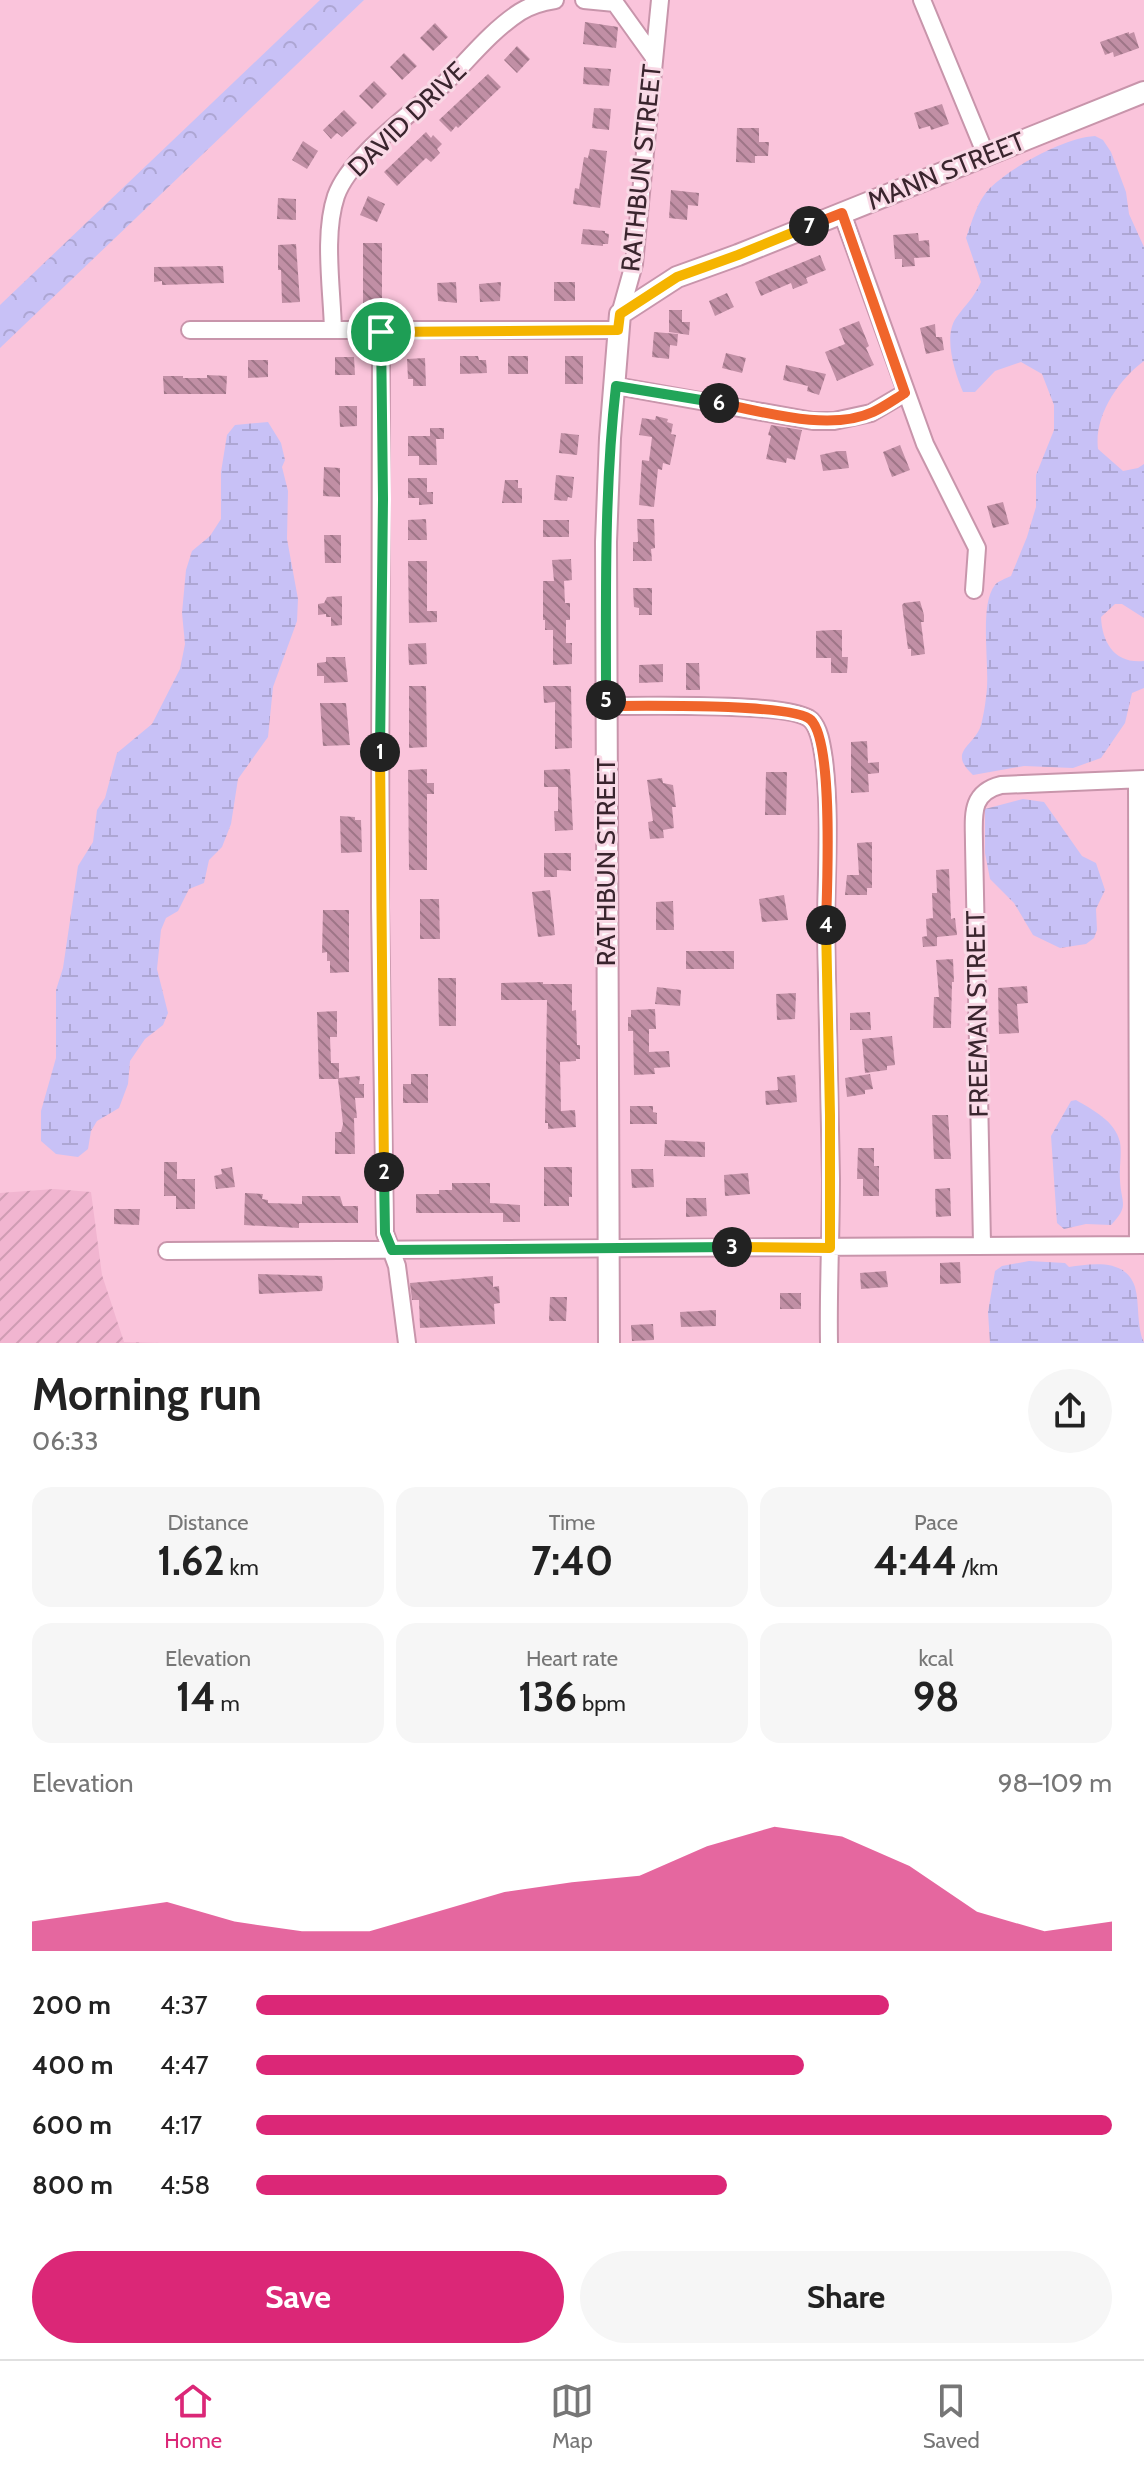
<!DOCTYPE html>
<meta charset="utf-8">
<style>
body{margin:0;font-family:Cabin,sans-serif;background:#f6f6f6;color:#222;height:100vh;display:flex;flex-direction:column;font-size:30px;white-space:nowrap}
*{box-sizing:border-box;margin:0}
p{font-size:26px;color:#767676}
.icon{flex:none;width:44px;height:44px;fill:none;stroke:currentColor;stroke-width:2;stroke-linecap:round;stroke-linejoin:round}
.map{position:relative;height:1343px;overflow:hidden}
.details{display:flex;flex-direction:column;background:#fff;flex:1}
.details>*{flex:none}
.pin{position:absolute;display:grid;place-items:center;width:68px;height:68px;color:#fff;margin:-34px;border:4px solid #fff;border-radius:50%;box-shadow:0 2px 8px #0007}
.km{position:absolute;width:40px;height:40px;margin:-20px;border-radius:50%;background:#222;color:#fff;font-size:22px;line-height:40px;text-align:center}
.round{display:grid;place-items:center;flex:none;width:84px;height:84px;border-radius:42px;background:#f6f6f6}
.head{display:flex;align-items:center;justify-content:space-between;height:136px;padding:0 32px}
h1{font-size:44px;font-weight:700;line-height:60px}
.metrics{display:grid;grid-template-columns:repeat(3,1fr);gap:12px;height:136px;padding:8px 32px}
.metrics div{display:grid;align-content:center;border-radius:20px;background:#f6f6f6;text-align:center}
.metrics b{font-size:40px;font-weight:700}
.metrics small{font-size:22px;font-weight:400}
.metrics p{font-size:22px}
.chart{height:224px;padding:16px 32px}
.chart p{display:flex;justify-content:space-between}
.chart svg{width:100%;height:144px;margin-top:8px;fill:#db2777;opacity:.7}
.primary-button{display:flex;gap:16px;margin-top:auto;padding:16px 32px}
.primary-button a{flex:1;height:92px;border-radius:48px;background:#db2777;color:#fff;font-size:32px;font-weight:700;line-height:92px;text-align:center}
.primary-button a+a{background:#f6f6f6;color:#222}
ul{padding:0 32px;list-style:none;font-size:26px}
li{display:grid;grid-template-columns:128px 96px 1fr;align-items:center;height:60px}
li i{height:20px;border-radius:10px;background:#db2777}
.menu{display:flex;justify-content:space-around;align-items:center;height:112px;border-top:2px solid #e0e0e0;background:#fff;font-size:22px;color:#767676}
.menu a{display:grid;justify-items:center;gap:4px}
.menu .on{color:#db2777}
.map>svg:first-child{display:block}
.industrial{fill:url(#industrial-furrows)}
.wetland{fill:url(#wetland-marsh)}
.park{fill:url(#park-crowns)}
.building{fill:url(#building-back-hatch)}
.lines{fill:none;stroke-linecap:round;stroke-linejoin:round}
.minor-casing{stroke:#c895ab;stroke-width:20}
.tertiary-casing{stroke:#c895ab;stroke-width:24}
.minor{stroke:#fff;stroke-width:16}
.tertiary{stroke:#fff;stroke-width:20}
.split-1-casing{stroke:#fff;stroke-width:16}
.split-2-casing{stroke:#fff;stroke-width:16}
.split-3-casing{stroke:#fff;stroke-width:16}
.split-4-casing{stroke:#fff;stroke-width:16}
.split-5-casing{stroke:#fff;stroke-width:16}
.split-6-casing{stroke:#fff;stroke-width:16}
.split-7-casing{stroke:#fff;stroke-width:16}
.split-8-casing{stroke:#fff;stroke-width:16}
.split-1{stroke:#22a559;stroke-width:10}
.split-2{stroke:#f5b400;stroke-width:10}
.split-3{stroke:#22a559;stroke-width:10}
.split-4{stroke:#f5b400;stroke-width:10}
.split-5{stroke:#f0652b;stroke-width:10}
.split-6{stroke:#22a559;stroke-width:10}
.split-7{stroke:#f0652b;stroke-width:10}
.split-8{stroke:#f5b400;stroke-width:10}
.labels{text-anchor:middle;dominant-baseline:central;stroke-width:6;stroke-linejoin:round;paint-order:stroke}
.street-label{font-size:26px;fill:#3a252e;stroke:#f9d9e6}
</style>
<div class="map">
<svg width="1144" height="1343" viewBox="0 0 1144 1343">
<defs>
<pattern id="industrial-furrows" width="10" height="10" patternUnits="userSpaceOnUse" patternTransform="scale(2)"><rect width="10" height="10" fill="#f1b5d0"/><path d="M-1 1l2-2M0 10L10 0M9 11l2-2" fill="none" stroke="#cf9cb3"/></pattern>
<pattern id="wetland-marsh" width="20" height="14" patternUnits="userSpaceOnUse" patternTransform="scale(2)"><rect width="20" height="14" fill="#c8c1f6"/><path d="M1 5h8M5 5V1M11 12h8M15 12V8" fill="none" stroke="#ada6d3"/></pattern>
<pattern id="park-crowns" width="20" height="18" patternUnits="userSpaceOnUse" patternTransform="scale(2)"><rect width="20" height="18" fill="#c8c1f6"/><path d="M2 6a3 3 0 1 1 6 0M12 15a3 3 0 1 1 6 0" fill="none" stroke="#ada6d3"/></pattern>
<pattern id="building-back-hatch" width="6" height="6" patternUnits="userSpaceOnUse" patternTransform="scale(2)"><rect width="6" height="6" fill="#c18fa5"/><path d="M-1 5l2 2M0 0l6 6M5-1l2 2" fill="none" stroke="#9e7587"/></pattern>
</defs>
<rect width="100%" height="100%" fill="#fac4db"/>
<!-- industrial -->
<path class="industrial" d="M54,1189L91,1192L102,1275L124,1342L160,1343H0V1193Z"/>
<!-- wetland -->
<path class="wetland" d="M1095,136L1103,140L1111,152L1126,192L1129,214L1144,247V361C1118,380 1094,416 1098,449L1123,471L1138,468L1144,464V618L1122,604H1115L1101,617C1102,643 1115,664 1144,661V688L1132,693L1125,723L1101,758L1073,768L1024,766L973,775C948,752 972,747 980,728C983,719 985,706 986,697C991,669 978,606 995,585C998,581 1005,579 1011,576L1027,537L1036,507V475L1054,430V405L1042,374L1021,362L995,371L975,392H963C955,373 943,337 956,318C966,304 973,299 981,282L966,238C972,222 977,201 990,188C1013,166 1064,138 1095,136Z
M268,422L281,443L285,460L282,467L288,491L287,539L298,599L297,621L273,687L268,737L238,779L231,824L222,847L209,860L204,883L189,889L178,911L166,918L161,930L157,969L168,1013L163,1025L145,1039L130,1061L128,1084L119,1108L97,1121L91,1131L88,1149L78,1157L56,1154L41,1141V1111L56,1058V990L63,968L78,866L93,842L97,810L105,798L117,753L152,724L180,669L185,644L182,613L186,570L192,551L210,536L221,519V472L227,435L235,425Z
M1023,799L1044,802L1082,856L1096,863L1105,890L1096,909L1097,930L1094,938L1086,944L1060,948L1033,935L1014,903L990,879L985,853V809Z
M1076,1100C1093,1110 1115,1121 1120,1142C1122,1154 1119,1168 1120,1180C1121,1204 1130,1205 1111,1225L1086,1224L1064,1229L1057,1223L1051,1136L1071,1101Z
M1029,1261L1065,1263L1069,1267C1091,1264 1126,1258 1135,1287C1140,1305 1136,1325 1144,1343H990L988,1312L995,1271L1002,1266Z"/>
<!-- park -->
<path class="park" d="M320,0H364L0,348V305Z"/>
<!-- building -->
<path class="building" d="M585,22L618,27L616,48L583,44Z
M435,23L448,37L433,51L420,38Z
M1129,32V34L1134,32L1139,48L1114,57L1113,52L1105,55L1100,42Z
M517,46L530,59L517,73L504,60Z
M404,53L417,66L402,80L390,67Z
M584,67L611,69L609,86L583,84Z
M488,74L501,87L458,128L456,126L451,132L439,120Z
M374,81L387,94L372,109L359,96Z
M942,104L949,124L931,130L930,126L919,129L914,113Z
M594,108L611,109L609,130L592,128Z
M344,110L357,123L342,137L337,133L331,139L323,130Z
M737,128H759V142H769L768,156H755V163L736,162Z
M426,132L431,138L433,135L442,144L437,149L440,153L431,162L426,158L397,186L384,172Z
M303,141L318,151L307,169L292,160Z
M590,149L607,151L600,208L573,204L575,188L579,189L584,157L588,158Z
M671,190L699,193L698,206L688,205L687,220L669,218Z
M368,196L385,204L377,222L360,215Z
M278,198L296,199V220L277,219Z
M583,229L605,231V233L609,234L608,244H603V246L581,244Z
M918,233L919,241L929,240L930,257L914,258L915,266L902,267V259H895L893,235Z
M363,243H382V303L363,304Z
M296,244L300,302L282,303L281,270H278V245Z
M820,255L826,270L806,278L808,283L793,289L791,283L761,296L755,282Z
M223,266L224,283L162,285V281L154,282V267Z
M456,282L457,303L438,301L437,283Z
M501,282L500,301L480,302L479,284Z
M554,282H575V301H554Z
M727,293L734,307L715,316L709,301Z
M669,310H682V322H690L689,335L669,332Z
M859,321L869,346L866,348L874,365L837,381L825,352L845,344L839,329Z
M935,324L936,337H942L944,350L926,354L920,328Z
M654,332L678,334L677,346L670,345L669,359L652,357Z
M726,353L746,358L742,373L722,368Z
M460,356H478L479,360H486L487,373L460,374Z
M508,356H528V374H508Z
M565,356H583V384H565Z
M335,357H354L355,375H335Z
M425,358L426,386H413V379H408L407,359Z
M248,360H268V377L248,378Z
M786,365L826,374L819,395L807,391L808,386L783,380Z
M207,375L227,376L226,394H164L163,376H183V378H207Z
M339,406H357V426L340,427Z
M656,416L668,419L667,422L673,424L671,434L676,435L670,465L663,463L662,470L658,469L654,507L639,505L642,460L649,461L652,437L639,435L642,418L655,420Z
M771,425L802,430L795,460L787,458L786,463L766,459L771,436L768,435Z
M430,428H444V439H436L437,465H419V456H408V436H430Z
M561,433L579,435L577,455L559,453Z
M900,445L910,470L892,477L883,452Z
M838,451H846L849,468L823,471L820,455Z
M324,467L340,468V497L323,496Z
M556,475L574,477L572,498L568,497L567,501L554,500Z
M408,478H427V492H433V504L419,505V498H408Z
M505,480H518V488H522V503H502Z
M1003,502L1009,524L993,528L987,506Z
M426,519L427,540H408V520Z
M637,519H654L655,548L651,549L652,561H633V542H638Z
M543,520H569V537H543Z
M324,535H341V563H325Z
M571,559L572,580L564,581L565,603H570V620H566V643H572V664L553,665V630H545V620H543V581H554L552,560Z
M408,561H427V611H437V622L409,623Z
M633,588H652V615H639V608L634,607Z
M342,596V625L331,626V617H326V614L318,615V604L324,603L327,597Z
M920,601L924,615V622H921L925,654L911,656V649H908L902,605L904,603Z
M832,630H842V657H848L847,673H831V658H816V631Z
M426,643L427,664L409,665L408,644Z
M326,657H345L348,682L324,683V676H317V663L326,662Z
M686,663H699L700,690H686Z
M663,664V682L639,683V665Z
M409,686H426L427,747L409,748Z
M543,686H571L572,748L555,749V702L544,703Z
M320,703H346L350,745L323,746Z
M867,741L868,763L879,762V773L868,774L869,792L851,793V742Z
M427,769V783H434V794H427V870H409L408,770Z
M570,769L573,830L555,831L554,811H558V787H544V770Z
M766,772H787L786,815H765Z
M662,778L663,783L673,785L676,807H672L674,828L663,830L664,838L650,839L648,822L653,821L647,780Z
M340,816L355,817V820H361L362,852L341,853Z
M872,842V888H867V895H845L847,875H859L857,843Z
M544,853H571V871L557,870V877H544Z
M949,869L951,919L955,918L957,935L937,937V946L923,947L922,937L927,936L926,919L933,918L932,893H937L936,870Z
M550,890L555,935L538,937L532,892Z
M784,895L788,920L762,922L759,899Z
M420,899H439L440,939H420Z
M673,901L674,930H656V902Z
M323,910H349V972L330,973V961H327V952L322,953Z
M686,951H734V969H686Z
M953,959L954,982H952L951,1028H933L934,997H939L936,960Z
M438,978H456V1026H439Z
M543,982V984H572V1011L576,1010L577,1045H580V1059H576V1061L560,1062L561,1111L575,1110L576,1127L548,1129V1123H545L547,1000H501V983Z
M1027,986L1028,1003L1017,1004L1019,1033L999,1034L998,988Z
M657,987L681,990L680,1006L655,1004Z
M796,993L795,1019L777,1020L776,994Z
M655,1009L656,1029H649V1052L669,1051L670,1067L654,1068L655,1074L634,1075L633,1031H628V1017H631V1010Z
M337,1011V1037H330L331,1063H339V1078L360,1076L359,1084H364V1098H355L357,1118H354L355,1154H335V1132H341L343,1124L338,1079H319L317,1012Z
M870,1012L871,1030H850V1013Z
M892,1036L895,1065L887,1066V1070L865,1073L862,1039Z
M411,1074H428V1103H403V1084H411Z
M870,1074L873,1089L865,1090V1094L847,1097L845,1078Z
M795,1075L797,1102L766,1105L765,1091L778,1090L777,1077Z
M630,1106H653V1112L657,1113V1124H630Z
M932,1115H948L951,1159H934Z
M665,1140L705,1142V1157L664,1156Z
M858,1148H874V1166H879V1196H863V1179H857Z
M164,1162H177V1179H195V1209H176V1196H164Z
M232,1167L235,1187L216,1189L214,1176L222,1174L221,1169Z
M544,1167H572V1197H569V1206H544Z
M631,1169H653L654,1187L632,1188Z
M748,1173L750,1194L725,1196L724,1175Z
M452,1183H490V1203L520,1205V1222H503V1213H416V1194H439V1190H452Z
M950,1188L951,1216L936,1217L935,1189Z
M245,1193L263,1194L262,1199L268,1200V1203L302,1204V1196H340L343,1206H358V1223H299V1228L244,1225Z
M686,1198H706L707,1216L686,1217Z
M114,1209H140L139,1225L114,1224Z
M960,1262L961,1283L940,1284V1263Z
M886,1271L888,1287L861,1289L860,1273Z
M258,1274L322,1276L323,1287L322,1291L259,1294Z
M493,1276V1287L499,1286L500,1303L494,1304L495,1324L420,1328L419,1300H412L410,1283Z
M780,1293H801V1309H780Z
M550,1297H567L566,1321H549Z
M716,1310V1326L681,1327L680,1312Z
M653,1324L654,1340L632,1341L631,1325Z"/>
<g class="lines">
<defs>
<path id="minor" d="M584,0L615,3L653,56
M922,0L986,155
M842,213L925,444L977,548L974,590
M620,314L634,264L660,0
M190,330H618
M333,330C332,289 323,235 336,196C350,156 414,112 445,83C469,59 492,30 520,12C531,5 542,2 555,0
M381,332L380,907L385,1233L397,1266L407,1343
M616,386L813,421H834L871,413L905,393
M606,706C638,706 793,702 811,720C820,729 822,747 824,760C831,816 826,874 826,930C827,1013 830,1096 831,1179C831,1234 828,1288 829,1343
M1137,780L1138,1245
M982,1244L974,844C974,817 969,793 1001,785L1144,779
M167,1251L1144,1245"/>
<path id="tertiary" d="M609,1343L606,542L610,438L620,314L677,277L738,255L1144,92"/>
</defs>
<!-- minor casing -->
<use href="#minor" class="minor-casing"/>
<!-- tertiary casing -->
<use href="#tertiary" class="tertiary-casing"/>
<!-- minor -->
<use href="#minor" class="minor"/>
<!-- tertiary -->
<use href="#tertiary" class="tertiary"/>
</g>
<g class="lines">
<defs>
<path id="split-1" d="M380,752L383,499L381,332"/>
<path id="split-2" d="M380,752L384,1172"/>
<path id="split-3" d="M384,1172L385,1233L392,1250L732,1247"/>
<path id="split-4" d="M732,1247L830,1248V1115L826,925"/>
<path id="split-5" d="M606,700V706C638,706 794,703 811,720C834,743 827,888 826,925"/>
<path id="split-6" d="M606,700C606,595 604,490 616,386L719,403"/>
<path id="split-7" d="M719,403C764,412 830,432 873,412C884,407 895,399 905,393L842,213L809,226"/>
<path id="split-8" d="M381,332L618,330L620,314L677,277L738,255L809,226"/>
</defs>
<!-- split-1 casing -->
<use href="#split-1" class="split-1-casing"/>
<!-- split-2 casing -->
<use href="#split-2" class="split-2-casing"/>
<!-- split-3 casing -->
<use href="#split-3" class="split-3-casing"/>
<!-- split-4 casing -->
<use href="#split-4" class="split-4-casing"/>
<!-- split-5 casing -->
<use href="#split-5" class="split-5-casing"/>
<!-- split-6 casing -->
<use href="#split-6" class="split-6-casing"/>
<!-- split-7 casing -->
<use href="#split-7" class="split-7-casing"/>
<!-- split-8 casing -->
<use href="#split-8" class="split-8-casing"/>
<!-- split-1 -->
<use href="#split-1" class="split-1"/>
<!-- split-2 -->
<use href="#split-2" class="split-2"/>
<!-- split-3 -->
<use href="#split-3" class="split-3"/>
<!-- split-4 -->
<use href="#split-4" class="split-4"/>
<!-- split-5 -->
<use href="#split-5" class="split-5"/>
<!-- split-6 -->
<use href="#split-6" class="split-6"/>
<!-- split-7 -->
<use href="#split-7" class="split-7"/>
<!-- split-8 -->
<use href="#split-8" class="split-8"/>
</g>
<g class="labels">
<!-- street labels -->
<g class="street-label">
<text transform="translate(407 119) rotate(-44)">DAVID DRIVE</text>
<text transform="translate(641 168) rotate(-84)">RATHBUN STREET</text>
<text transform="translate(946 171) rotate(-22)">MANN STREET</text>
<text transform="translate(606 862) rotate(-90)">RATHBUN STREET</text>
<text transform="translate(977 1014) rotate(-91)">FREEMAN STREET</text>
</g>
</g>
</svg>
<div class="pin" style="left:381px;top:332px;background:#1e9e55"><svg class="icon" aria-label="arrive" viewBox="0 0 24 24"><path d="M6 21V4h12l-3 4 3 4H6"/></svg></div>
<b class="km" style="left:380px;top:752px">1</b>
<b class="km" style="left:384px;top:1172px">2</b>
<b class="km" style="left:732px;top:1247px">3</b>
<b class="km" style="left:826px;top:925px">4</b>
<b class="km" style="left:606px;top:700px">5</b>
<b class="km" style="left:719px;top:403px">6</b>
<b class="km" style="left:809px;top:226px">7</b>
</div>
<section class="details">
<div class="head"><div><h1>Morning run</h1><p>06:33</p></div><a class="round"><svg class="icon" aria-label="share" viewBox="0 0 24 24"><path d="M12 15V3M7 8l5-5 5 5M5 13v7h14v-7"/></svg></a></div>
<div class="metrics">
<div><p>Distance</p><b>1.62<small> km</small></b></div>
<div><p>Time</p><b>7:40</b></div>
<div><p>Pace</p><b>4:44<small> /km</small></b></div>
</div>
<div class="metrics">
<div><p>Elevation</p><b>14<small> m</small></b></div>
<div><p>Heart rate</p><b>136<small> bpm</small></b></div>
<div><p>kcal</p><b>98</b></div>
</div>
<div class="chart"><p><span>Elevation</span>98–109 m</p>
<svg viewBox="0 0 160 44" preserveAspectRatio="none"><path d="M0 44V35L10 32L20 29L30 35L40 38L50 38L60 32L70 26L80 23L90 21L100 12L110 6L120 9L130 18L140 32L150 38L160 35V44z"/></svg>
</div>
<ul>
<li><b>200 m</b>4:37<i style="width:74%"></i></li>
<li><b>400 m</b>4:47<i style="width:64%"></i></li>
<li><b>600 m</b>4:17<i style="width:100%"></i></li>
<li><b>800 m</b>4:58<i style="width:55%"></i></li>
</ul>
<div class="primary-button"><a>Save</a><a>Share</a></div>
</section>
<nav class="menu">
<a class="on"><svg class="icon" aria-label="home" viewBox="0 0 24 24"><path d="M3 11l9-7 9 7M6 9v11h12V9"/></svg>Home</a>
<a><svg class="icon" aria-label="map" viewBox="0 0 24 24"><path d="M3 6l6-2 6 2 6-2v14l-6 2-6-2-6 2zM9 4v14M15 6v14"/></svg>Map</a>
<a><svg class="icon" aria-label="saved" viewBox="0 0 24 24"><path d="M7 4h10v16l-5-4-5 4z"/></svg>Saved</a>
</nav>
